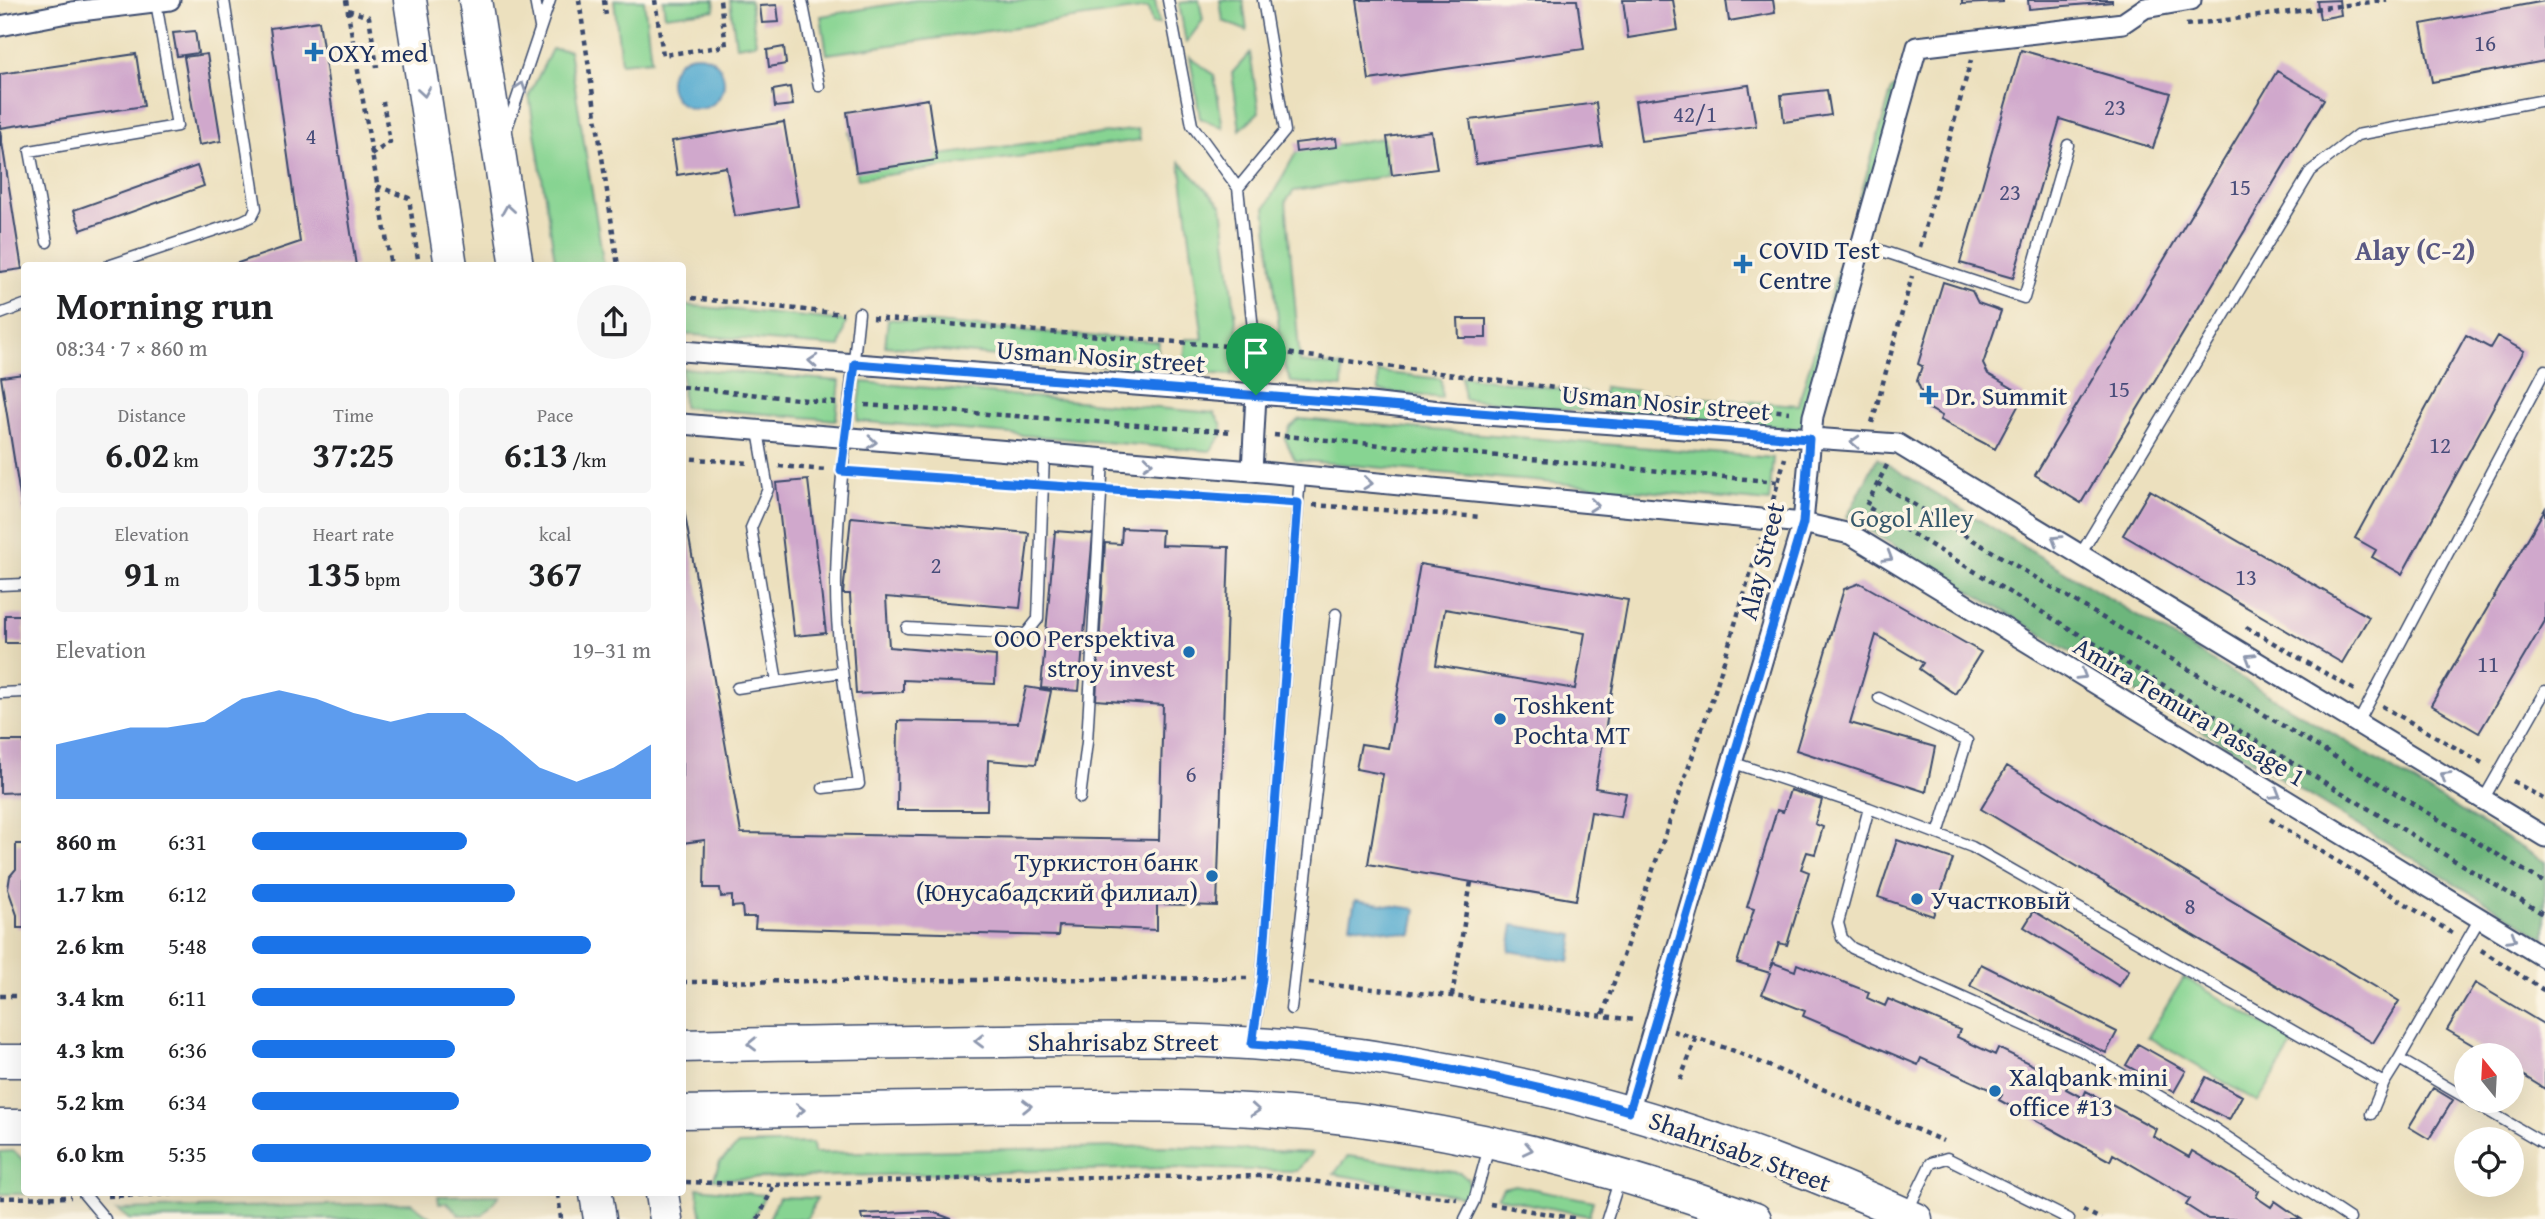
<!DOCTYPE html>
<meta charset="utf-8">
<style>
body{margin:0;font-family:"Gentium Book Plus",serif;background:#f6f6f6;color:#202124;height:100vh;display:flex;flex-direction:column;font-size:26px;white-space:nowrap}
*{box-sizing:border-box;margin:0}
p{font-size:23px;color:#757577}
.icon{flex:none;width:38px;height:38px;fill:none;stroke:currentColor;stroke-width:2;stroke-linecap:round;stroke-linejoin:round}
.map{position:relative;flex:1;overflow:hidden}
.details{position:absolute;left:21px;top:262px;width:665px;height:934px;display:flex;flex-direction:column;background:#fff;border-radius:7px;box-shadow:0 7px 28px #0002}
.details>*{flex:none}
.needle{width:46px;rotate:342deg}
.controls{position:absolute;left:2454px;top:1043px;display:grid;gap:14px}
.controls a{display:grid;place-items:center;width:70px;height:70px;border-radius:50%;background:#fff;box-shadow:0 7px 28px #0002;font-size:35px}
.pin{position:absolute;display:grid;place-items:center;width:60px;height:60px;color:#fff;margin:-72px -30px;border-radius:50% 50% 50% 0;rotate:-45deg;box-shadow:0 0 7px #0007}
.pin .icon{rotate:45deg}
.round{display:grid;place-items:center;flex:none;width:74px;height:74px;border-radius:37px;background:#f6f6f6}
.headline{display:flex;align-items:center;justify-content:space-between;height:119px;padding:0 35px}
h1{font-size:38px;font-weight:600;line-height:52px}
.figures{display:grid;grid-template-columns:repeat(3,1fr);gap:10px;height:119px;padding:7px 35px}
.figures div{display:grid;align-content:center;border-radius:7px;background:#f6f6f6;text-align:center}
.figures b{font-size:35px;font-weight:600}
.figures small{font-size:19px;font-weight:400}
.figures p{font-size:19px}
.chart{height:196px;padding:14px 35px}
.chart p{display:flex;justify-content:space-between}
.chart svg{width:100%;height:126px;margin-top:7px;fill:#1a73e8;opacity:.7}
ul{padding:0 35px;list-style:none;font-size:23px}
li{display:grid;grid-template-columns:112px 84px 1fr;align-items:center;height:52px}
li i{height:18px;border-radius:9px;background:#1a73e8}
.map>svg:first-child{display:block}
.green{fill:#87d492;stroke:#518278;stroke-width:2}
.forest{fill:#6db67c;stroke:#44726d;stroke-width:2}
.water{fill:#54abd0;stroke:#386d97;stroke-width:2}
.building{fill:#d0a8cc;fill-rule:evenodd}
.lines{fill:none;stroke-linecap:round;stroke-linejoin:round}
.service-casing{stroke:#3a4a6c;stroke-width:13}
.minor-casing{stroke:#3a4a6c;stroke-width:23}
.primary-casing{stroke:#3a4a6c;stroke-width:35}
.path{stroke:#3a4a6c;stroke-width:4.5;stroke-dasharray:5 5;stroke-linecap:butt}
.service{stroke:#fff;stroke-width:10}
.minor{stroke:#fff;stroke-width:19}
.primary{stroke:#fff;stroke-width:32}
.oneway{stroke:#8d97ae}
.route-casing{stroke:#fff;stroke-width:14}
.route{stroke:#1a73e8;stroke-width:9}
.poi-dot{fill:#1f6fb2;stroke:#fcf5e5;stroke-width:2.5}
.labels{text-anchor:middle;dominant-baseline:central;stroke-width:7;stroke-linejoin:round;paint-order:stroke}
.number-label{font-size:23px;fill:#484d7a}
.poi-label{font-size:26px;fill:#1b2f5e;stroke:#fcf5e5;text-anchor:start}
.street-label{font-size:26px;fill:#1b2f5e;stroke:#fcf5e5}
.park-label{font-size:26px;fill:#36586b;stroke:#fcf5e5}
.neighbourhood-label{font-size:28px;font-weight:bold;fill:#5a5984;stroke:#fcf5e5}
</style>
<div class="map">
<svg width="2545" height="1219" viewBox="0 0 2545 1219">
<rect width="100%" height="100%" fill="#fcf5e5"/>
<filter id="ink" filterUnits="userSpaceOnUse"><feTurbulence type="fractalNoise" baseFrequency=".0143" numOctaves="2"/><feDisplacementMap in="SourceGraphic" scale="14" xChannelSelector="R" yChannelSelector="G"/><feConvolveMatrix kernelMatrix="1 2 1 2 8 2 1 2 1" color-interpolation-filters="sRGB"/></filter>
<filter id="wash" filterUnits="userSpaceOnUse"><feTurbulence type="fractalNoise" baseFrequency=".00686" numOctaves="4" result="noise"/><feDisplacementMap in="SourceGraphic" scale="28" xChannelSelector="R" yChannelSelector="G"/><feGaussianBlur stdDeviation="1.57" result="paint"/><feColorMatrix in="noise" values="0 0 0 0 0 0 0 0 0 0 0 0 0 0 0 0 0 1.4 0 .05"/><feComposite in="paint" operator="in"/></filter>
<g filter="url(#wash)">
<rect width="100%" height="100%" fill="#ece0be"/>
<!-- green -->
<path class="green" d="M614,0H644L651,60L621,63Z
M663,0H714L715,10L665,16Z
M730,0H750L756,43L736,46Z
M917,0H1155L1159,24H1152L1148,8L827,54L821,16Z
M1199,0L1203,20L1186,43L1179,3Z
M1220,0H1243L1247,31L1223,21Z
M552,49L569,50L604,266H556L529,95Z
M1250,53L1259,112L1240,130L1232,73Z
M1190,57L1214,75L1223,128L1200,118Z
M1909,79L1807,424L1798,429L1689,419L1690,397L1798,405L1892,89Z
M855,123L865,165L1138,129L1140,140L858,179L849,132Z
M1383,138L1388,176L1294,191L1286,201L1300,362L1343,367L1342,387L1291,382L1283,362L1265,208L1297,151Z
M1180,162L1222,206L1239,345L1232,375L1183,372L1186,339H1203Z
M682,305H683L846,321L840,347L683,334Z
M888,319L1159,342L1156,370L885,346Z
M682,368L840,381L836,420L683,407Z
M1378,372L1441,379L1442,398L1379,391Z
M1461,376L1586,392L1580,411L1464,399Z
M862,382L1214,413L1221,423L1223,434L1210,451L857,421Z
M1604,387L1671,395L1667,418L1603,412Z
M1300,419L1773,458L1769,502L1295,460L1285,439L1290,427Z
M2184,977L2294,1042L2258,1102L2148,1037Z
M813,1143L814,1153L1168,1146L1312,1153L1297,1171L1167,1168L713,1179L720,1162L738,1145Z
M14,1151L24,1161V1194H46H0V1152Z
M1348,1156L1460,1173L1468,1179V1197L1334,1174Z
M1515,1185L1593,1201L1589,1216L1497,1197L1503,1188Z
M697,1188L765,1195L752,1219H702Z
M499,1195L483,1215H460L447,1203H439L438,1196Z
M779,1197L817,1198L807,1219H769Z
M411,1203L433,1219H129L117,1210Z"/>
<!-- forest -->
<path class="forest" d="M1877,458L2545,862V938L1847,517Z"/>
<!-- water -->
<path class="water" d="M670 82a27 27 0 1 1 54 0a27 27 0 1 1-54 0Z
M1355,900L1416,909L1412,935L1350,925Z
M1513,925L1574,935L1570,961L1509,951Z"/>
<g id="blocks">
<!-- building -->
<path class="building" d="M1357,0H1577L1584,49L1369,80Z
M1623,0H1673L1678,30L1628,38Z
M1726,0H1773L1775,13L1729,21Z
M1962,0H2003V2L1962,4Z
M2028,0H2112V2L2029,9Z
M2339,0L2341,15L2320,19L2317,1Z
M2545,1V61L2432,82L2421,24Z
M777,5L779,22L762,23L760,6Z
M319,21L356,266H229L300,242L270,28Z
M195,31L198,53L177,56L173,33Z
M784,47L786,64L769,67L767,50Z
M2021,50L2171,93L2153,148L2060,119L2013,278L1960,263Z
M136,54L144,106L0,128V74Z
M207,54L221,141L199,145L184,57Z
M2277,71L2324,99L2081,503L2035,475Z
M1749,85L1756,126L1641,141L1635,101Z
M790,87L793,105L775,107L773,90Z
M1827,90L1831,115L1784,122L1781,95Z
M928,99L937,160L856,172L847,112Z
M1596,103L1602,146L1476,164L1470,120Z
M784,122L798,206L735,216L726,167L677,175L672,141Z
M0,130L22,269L0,272Z
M1431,131L1437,169L1392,175L1387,137Z
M1336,138L1337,147L1296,152L1295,143Z
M197,166L204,186L81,230L74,210Z
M1943,282L1972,291L1978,303L2001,311L1983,364L1988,374L2024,395L1995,449L1940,420L1942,416L1928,408L1917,381L1922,366L1918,364Z
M1458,319H1486V338H1459Z
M2466,335L2490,348L2497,336L2524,351L2402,574L2372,557L2376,550L2355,538Z
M24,374V515H23L1,377Z
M808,480L826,633L794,636L776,483Z
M2150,490L2369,617L2342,663L2123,535Z
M682,498L741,833L1159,840L1163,705L1096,700L1105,543L1121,544L1122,528L1162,530L1161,545L1229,547L1217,906L1157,904V930L1059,926L1058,936L755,928L756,917H743L742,906L732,907V896L721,897L720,888H704L705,840L682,843Z
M2545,509V621L2479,733L2431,705Z
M851,517L1029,533L1020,608L886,597L889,647L996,656L995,684L903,680V692L856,694L850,594H843Z
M1055,531L1093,534L1079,691L1041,688Z
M1420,564L1628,600L1595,788L1626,793L1621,817L1591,812L1576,900L1368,864L1383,774L1356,769L1361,744L1388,748ZM1445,609L1585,633L1575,689L1436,665Z
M1860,583L1981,652L1955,694L1919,669L1923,663L1876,635L1850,723L1935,747L1926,792L1796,750L1844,589Z
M5,615H24V643H5Z
M1026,687L1051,691L1036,764L988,760L987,810H897L898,721L1018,723Z
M0,741H24V792L0,793Z
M2007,766L2399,1001L2373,1043L1981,809Z
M1790,790L1822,800L1815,824L1823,827L1815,854L1807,852L1801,869L1809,872L1787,945L1779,943L1770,970L1774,963L1795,971L1797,964L1869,992L1867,998L1885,1006L1888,999L1960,1030L1957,1037L1995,1055L1998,1048L2069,1083L2066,1089L2083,1098L2086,1091L2156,1129L2153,1136L2189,1157L2192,1151L2259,1191L2256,1197L2271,1207L2275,1201L2301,1219H2208L2186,1205L2190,1199L2113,1154L2110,1161L1999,1100L2002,1095L1921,1058L1918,1065L1803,1016L1805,1011L1762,994L1770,973L1737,963L1754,909L1747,907L1777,810L1783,812Z
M1897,840L1953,859L1933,916L1878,897Z
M16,844H24V928H17V915L8,889L10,876L16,869Z
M2034,911L2129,970L2119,986L2024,927Z
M1981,964L2117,1032L2106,1053L1970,986Z
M2475,983L2545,1025V1089L2511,1068V1055H2490L2447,1030Z
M2138,1044L2186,1071L2174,1092L2126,1065Z
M2206,1077L2242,1096L2229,1120L2193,1101Z
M2433,1088L2453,1100L2429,1139L2409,1127Z
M929,1211L952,1219H862L861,1214Z"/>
</g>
</g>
<g filter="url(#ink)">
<use href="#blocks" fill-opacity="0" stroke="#3a4a6c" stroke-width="2"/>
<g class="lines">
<defs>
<path id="service" d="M535,0L540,27
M802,0L819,86
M1168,0L1192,125L1238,188L1255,348L1256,395
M506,131L550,0
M1238,188L1285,131L1263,0
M47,242L30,151L177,126L156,2
M1861,244L2024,298L2068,145
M108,266L242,221L252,216L256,208L224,0
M0,314L24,305
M758,431L768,489L751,528L777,682
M2080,555L2311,171L2357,135L2545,100
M0,585L24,584
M907,628L1026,634L1038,619L1044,455
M737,688L842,672
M0,693L24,692
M1879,698L1967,741L1938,834
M2358,723L2545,370
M1731,762L1869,808
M823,788L859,784C849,716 835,646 836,578C838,489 850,401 859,313
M1080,798L1087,742L1103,459
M2483,800L2545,691
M1291,1009L1336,614
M1253,1040L1262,978L1300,476
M2466,1098L2399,1059L2480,918
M2471,1101L2545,1144
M2371,1114L2384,1083
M84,1194L105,1219
M1908,1210L1931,1163L1947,1158L2069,1219
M1465,1219L1474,1201L1489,1147
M1607,1219L1620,1178
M2350,1219L2209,1125L2084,1052L1852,948L1842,938L1838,923L1869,808L1972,847L2384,1083L2399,1059"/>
<path id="minor" d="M0,26L72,12L170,0
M682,351L1362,402L1456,413L1898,444L2545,837
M682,424L1252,471L1803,523L1850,534L2545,958
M1252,471L1256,395
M1629,1111L1797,543L1803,523L1813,416L1917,47L2123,23L2145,8L2191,0"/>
<path id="primary" d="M410,0L451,266
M475,0L517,266
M682,1046C790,1043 898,1042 1005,1041C1104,1039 1204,1037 1303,1048C1516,1071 1721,1130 1916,1219
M0,1061H24
M682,1112C781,1111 879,1109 977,1107C1103,1105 1229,1104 1354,1119C1492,1137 1624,1172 1755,1219
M0,1126H24
M596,1194L600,1219
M662,1194L666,1219"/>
</defs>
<!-- service casing -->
<use href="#service" class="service-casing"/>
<!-- minor casing -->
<use href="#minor" class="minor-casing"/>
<!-- primary casing -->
<use href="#primary" class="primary-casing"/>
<!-- path -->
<path class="path" d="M346,0L391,266
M579,0L618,266
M604,0L606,16
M655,0L663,55L726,46L720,0
M348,10L369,17L377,67
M2186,25L2387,0
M371,155L390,142L383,102
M377,186L409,198L419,266
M1920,247L1971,60
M682,297L843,314
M872,318L1240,347
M1270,351L1586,392L1789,412
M682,387L836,403
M865,405L1233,432
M1872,423L1912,276
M1274,435L1778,482
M682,458L749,463
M1887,465L1866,506L2545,915
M779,466L826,470
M859,472L1028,485
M1878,483L2545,883
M1058,487L1088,490
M1117,492L1283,502
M1773,500L1785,458
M1313,505L1482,517
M2246,627L2356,691
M2382,706L2484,764
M2513,781L2545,800
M2270,819L2452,933
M2481,950L2545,991
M682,982L1248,978
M1309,983L1452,996L1634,1020
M0,996H24
M1452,996L1471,882
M1603,1014L1713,697L1761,538
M1673,1031L1732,1050L1943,1141
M1680,1080L1696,1039
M686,1182L774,1185L987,1178L1269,1176L1457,1199
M558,1194L561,1219
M108,1196L177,1194
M0,1198L71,1197
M1490,1204L1578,1219
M2083,1210L2101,1219
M758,1219L774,1185"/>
<!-- service -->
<use href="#service" class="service"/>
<!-- minor -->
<use href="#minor" class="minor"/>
<!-- primary -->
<use href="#primary" class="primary"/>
</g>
<!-- one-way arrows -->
<defs><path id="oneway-chevron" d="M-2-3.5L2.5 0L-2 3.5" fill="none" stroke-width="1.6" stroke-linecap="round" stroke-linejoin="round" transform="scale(1.75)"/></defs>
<g class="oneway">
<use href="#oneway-chevron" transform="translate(521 87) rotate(-71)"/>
<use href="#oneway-chevron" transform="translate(424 92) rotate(81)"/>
<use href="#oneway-chevron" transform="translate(508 209) rotate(-99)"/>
<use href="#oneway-chevron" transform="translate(813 361) rotate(-176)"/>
<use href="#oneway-chevron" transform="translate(872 442) rotate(4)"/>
<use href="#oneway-chevron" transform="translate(1855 442) rotate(-177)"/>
<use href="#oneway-chevron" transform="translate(1148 463) rotate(5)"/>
<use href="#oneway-chevron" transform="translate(1368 483) rotate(6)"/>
<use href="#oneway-chevron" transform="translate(1594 505) rotate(6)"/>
<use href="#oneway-chevron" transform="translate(2056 540) rotate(-149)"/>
<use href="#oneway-chevron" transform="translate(1888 557) rotate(31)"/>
<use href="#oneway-chevron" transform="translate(2250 658) rotate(-149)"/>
<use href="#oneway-chevron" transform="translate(2082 675) rotate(31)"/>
<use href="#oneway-chevron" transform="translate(2445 776) rotate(-149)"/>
<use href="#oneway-chevron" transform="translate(2276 794) rotate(31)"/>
<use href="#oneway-chevron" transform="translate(2512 938) rotate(31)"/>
<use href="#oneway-chevron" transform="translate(979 1041) rotate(179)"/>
<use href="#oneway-chevron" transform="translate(752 1044) rotate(179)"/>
<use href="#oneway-chevron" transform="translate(1027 1106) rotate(-1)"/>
<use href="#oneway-chevron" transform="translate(800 1110) rotate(-1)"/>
<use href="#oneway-chevron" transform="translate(1255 1110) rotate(4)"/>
<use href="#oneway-chevron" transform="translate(1528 1149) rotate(12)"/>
</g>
</g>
<g class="lines" filter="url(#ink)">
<defs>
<path id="route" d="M855,364L1809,439L1803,523L1629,1111C1506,1075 1380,1053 1252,1044L1262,978L1298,503L841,471Z"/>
</defs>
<!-- route casing -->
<use href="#route" class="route-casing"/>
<!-- route -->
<use href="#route" class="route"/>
</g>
<!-- markers -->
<g class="poi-dot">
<path d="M310.5 41.5h7v7h7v7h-7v7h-7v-7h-7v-7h7z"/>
<path d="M1739.5 253.5h7v7h7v7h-7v7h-7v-7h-7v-7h7z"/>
<path d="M1925.5 384.5h7v7h7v7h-7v7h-7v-7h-7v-7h7z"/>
<circle cx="1189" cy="652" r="7"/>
<circle cx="1500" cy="719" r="7"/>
<circle cx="1212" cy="876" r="7"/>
<circle cx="1917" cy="899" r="7"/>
<circle cx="1995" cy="1091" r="7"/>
</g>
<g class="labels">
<!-- number labels -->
<g class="number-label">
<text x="2485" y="42">16</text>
<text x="2115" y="106">23</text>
<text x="1695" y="113">42/1</text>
<text x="311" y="135">4</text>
<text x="2240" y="186">15</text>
<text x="2010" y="191">23</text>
<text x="2119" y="388">15</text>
<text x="2440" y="444">12</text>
<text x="936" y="564">2</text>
<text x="2246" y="576">13</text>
<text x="2488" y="663">11</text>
<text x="1191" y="773">6</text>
<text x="2190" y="905">8</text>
</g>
<!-- poi labels -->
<g class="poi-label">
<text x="328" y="52">OXY med</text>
<text x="1759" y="249">COVID Test<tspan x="1759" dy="30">Centre</tspan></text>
<text x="1945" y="395">Dr. Summit</text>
<text x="1175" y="637" text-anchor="end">ООО Perspektiva<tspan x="1175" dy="30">stroy invest</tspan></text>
<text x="1514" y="704">Toshkent<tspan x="1514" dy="30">Pochta MT</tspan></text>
<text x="1198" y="861" text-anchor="end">Туркистон банк<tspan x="1198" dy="30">(Юнусабадский филиал)</tspan></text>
<text x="1931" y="899">Участковый</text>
<text x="2009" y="1076">Xalqbank mini<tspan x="2009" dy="30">office #13</tspan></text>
</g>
<!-- street labels -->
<g class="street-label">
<text transform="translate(1101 356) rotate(4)">Usman Nosir street</text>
<text transform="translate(1666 402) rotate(5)">Usman Nosir street</text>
<text transform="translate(1761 561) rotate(-76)">Alay Street</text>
<text transform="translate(2190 711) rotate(31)">Amira Temura Passage 1</text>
<text x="1123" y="1041">Shahrisabz Street</text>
<text transform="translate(1740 1151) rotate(20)">Shahrisabz Street</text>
</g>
<!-- park labels -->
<g class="park-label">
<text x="1912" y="517">Gogol Alley</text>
</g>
<!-- neighbourhood labels -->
<g class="neighbourhood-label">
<text x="2415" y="249">Alay (C-2)</text>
</g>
</g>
</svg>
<div class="controls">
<a><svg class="needle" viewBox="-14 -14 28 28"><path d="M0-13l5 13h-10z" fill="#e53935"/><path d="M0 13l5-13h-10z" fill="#757577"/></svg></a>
<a><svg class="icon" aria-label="locate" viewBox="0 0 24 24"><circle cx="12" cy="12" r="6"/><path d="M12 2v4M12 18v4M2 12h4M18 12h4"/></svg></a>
</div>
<div class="pin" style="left:1256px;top:395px;background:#1e9e55"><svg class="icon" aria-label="arrive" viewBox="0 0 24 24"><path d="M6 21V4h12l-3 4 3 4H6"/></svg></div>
<section class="details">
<div class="headline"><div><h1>Morning run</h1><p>08:34 · 7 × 860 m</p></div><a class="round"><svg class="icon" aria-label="share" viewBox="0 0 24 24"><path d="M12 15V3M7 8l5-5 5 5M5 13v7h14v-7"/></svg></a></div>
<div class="figures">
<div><p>Distance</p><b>6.02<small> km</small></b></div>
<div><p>Time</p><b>37:25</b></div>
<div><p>Pace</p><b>6:13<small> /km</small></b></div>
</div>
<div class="figures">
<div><p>Elevation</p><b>91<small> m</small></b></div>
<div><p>Heart rate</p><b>135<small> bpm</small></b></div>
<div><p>kcal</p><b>367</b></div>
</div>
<div class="chart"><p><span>Elevation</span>19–31 m</p>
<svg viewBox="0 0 160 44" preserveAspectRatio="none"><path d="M0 44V25L10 22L20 19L30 19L40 17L50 9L60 6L70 9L80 14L90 17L100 14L110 14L120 22L130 33L140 38L150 33L160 25V44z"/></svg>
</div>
<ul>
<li><b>860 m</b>6:31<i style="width:54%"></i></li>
<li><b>1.7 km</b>6:12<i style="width:66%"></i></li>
<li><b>2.6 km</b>5:48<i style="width:85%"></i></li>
<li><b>3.4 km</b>6:11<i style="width:66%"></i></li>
<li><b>4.3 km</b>6:36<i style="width:51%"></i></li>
<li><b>5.2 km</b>6:34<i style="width:52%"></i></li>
<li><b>6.0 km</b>5:35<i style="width:100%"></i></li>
</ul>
</section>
</div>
